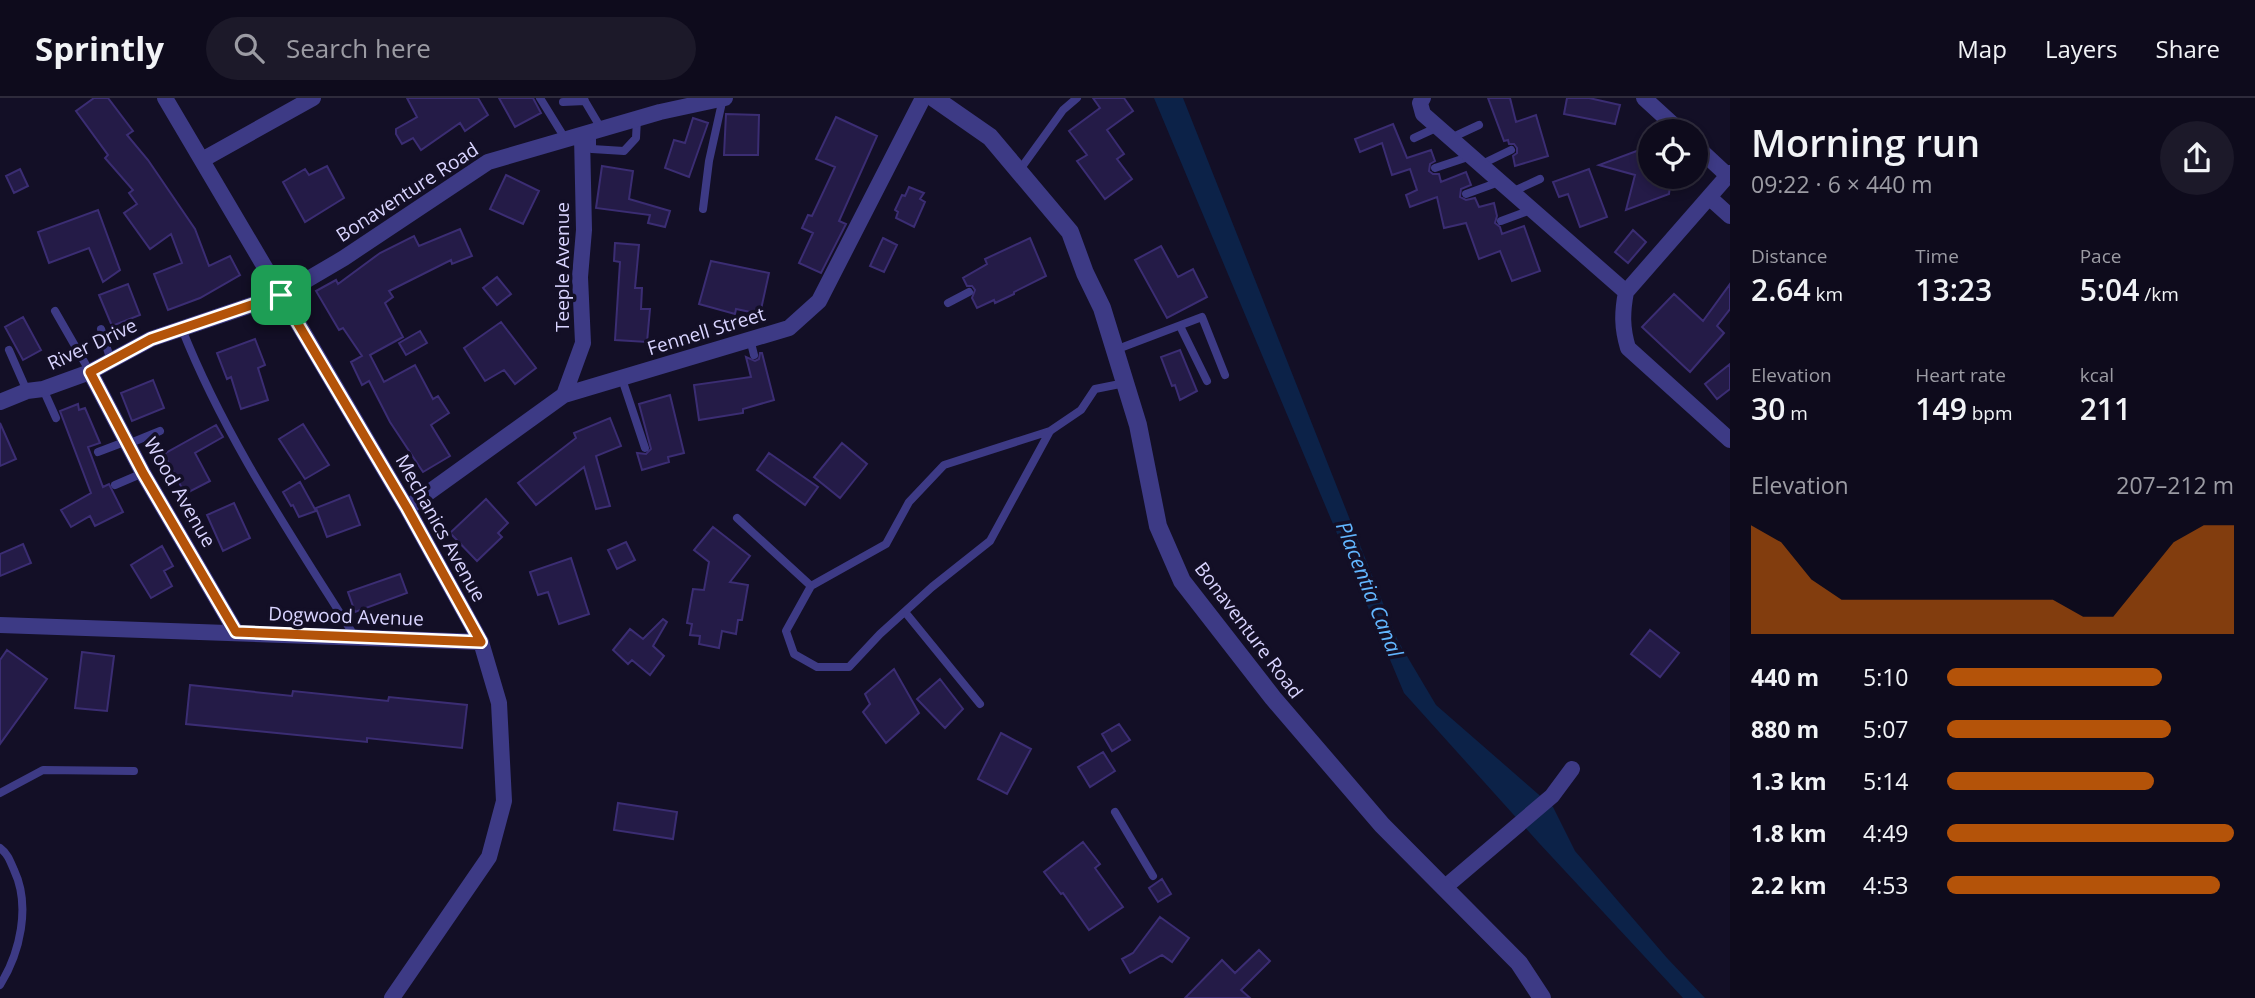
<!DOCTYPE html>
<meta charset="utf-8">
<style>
body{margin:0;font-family:"Open Sans",sans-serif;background:#1c1929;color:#f1f3f6;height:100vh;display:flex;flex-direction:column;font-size:26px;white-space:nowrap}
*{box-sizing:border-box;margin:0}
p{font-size:23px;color:#9b9ba3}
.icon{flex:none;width:38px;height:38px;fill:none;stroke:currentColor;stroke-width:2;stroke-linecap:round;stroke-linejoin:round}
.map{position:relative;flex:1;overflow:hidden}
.details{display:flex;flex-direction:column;background:#0e0b1c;width:525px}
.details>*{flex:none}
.buttons{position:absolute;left:1638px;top:21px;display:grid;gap:14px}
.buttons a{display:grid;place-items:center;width:70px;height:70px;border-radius:50%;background:#0e0b1c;box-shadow:0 4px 10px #0003,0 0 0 2px #2e2b3b;font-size:35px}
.pin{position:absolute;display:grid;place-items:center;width:60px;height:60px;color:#fff;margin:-30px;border-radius:14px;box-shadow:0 4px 10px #0006}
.round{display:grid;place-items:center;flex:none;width:74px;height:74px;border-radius:37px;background:#1c1929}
.summary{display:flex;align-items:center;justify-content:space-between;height:119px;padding:0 21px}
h1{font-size:38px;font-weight:600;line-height:52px}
.stats{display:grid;grid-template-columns:repeat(3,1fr);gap:10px;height:119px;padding:7px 21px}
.stats div{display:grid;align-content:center}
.stats b{font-size:30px;font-weight:600}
.stats small{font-size:19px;font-weight:400}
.stats p{font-size:19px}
.chart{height:196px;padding:14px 21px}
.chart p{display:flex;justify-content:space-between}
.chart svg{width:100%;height:126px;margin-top:7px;fill:#b45309;opacity:.7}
ul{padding:0 21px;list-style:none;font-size:23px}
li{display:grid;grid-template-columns:112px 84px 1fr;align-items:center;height:52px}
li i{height:18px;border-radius:9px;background:#b45309}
header{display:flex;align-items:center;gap:42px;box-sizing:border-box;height:98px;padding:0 35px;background:#0e0b1c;border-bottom:2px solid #2e2b3b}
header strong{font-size:33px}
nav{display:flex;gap:38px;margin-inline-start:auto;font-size:24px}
.search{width:490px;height:63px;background:#1c1929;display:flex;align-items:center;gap:18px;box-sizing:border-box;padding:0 24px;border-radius:38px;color:#9b9ba3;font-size:26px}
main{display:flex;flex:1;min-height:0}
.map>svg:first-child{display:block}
.water{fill:#0c2248}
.building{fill:#241b47;stroke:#3b2d73;stroke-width:2}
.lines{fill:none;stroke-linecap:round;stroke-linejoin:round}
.service{stroke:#3d3a85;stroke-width:8}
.minor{stroke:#3d3a85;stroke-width:16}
.tertiary{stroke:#3d3a85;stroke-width:18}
.route-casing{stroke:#fff;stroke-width:14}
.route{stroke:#b45309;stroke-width:9}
.labels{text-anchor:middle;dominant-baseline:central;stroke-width:7;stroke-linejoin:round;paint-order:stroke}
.street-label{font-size:19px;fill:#d9d4ff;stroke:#130f26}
.water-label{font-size:21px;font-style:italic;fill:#62b6ff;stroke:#130f26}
</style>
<header>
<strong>Sprintly</strong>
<div class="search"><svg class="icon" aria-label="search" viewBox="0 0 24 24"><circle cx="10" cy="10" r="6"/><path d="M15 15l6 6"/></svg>Search here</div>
<nav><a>Map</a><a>Layers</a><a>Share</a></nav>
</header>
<main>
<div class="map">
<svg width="1730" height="900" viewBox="0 0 1730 900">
<rect width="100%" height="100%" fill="#130f26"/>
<!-- water -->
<path class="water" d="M1154,0H1183L1398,543L1436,607L1553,709L1575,753L1667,860L1705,900H1683L1539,745L1404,595Z"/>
<!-- building -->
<path class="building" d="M94,0H108L133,33L127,37L148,62L195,131L209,168L230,158L240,177L200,200L168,212L154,176L182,165L171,136L150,151L124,115L137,106L129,95L133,92L105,60L108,57L76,13Z
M407,0H478L488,17L465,33L460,25L421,52L413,40L402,46L396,36V31L417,19Z
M499,0H533L541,15L515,29Z
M1093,0H1124L1133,13L1107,32L1124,56L1117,61L1132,81L1105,101L1077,63L1087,57L1069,33L1100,10Z
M1488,0H1510L1516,24L1536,17L1548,58L1515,68L1513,58L1517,55V50L1514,46H1509L1508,42L1504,43Z
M1567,0H1589L1620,7L1615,26L1564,16Z
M726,16L759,17L758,57H724Z
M836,19L877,38L839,123L846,126L821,175L799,165L813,135L802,130L808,117L812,118L835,69L816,61Z
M693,20L708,25L689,79L665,70L674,42L685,45Z
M1393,26L1407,60L1431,52L1435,63L1430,66L1429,73L1433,76H1439L1441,84L1466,74L1471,87L1461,91L1460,99L1466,102L1475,100L1479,109L1494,105L1497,118L1495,125L1500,129L1502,136L1524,128L1540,173L1512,183L1500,153L1479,161L1466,125L1444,130L1437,99L1410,109L1406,97L1417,92L1410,71L1392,77L1382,45L1360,54L1355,41Z
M1650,48V79H1671L1669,96L1626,112L1635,77L1599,67Z
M327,68L344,100L305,124L283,84L305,71L309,77Z
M602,68L633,73L629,101L670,113L665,129L648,125L650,117L596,110Z
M20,71L28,88L14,95L6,78Z
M1589,71L1607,119L1580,129L1568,96L1559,99L1553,84Z
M506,77L539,93L523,126L490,111Z
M909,89L924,95L920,101L925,104L914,129L896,120L898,114L895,112L902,97L905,98Z
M98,112L120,172L103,184L89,150L49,165L38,134Z
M460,131L472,158L452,166L451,162L389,193L393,199L385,205L403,239L370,257L384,284L415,267L433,301L438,298L449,315L431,327L450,358L423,374L390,324L369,283L362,287L351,264L362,258L343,230L339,232L316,193L336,182L338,186L380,155L414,138L419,148Z
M1633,132L1646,144L1628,165L1615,154Z
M883,140L897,147L884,174L870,168Z
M1030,140L1046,178L1014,194V196L995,205L994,202L977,210L972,200L975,192L972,188H967L963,180L987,166L985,161Z
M615,145L639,147L635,190H642L641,211H650L647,244L615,242L620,164L614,163Z
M1161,148L1178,179L1193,171L1207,199L1167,220L1135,162Z
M711,163L769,175L760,216L736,211L735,216L699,206Z
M497,179L511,196L497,207L483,190Z
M128,186L140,217L112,228L99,197Z
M1730,186V211L1717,228L1724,235L1690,274L1642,229L1674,196L1703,223Z
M23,219L41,252L23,262L5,229Z
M501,224L536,270L515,286L504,272L485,283L464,250Z
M420,233L427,245L406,257L399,245Z
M255,241L265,267L258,270L268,302L241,311L231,279L227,281L217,255Z
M1180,252L1197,293L1180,302L1175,287L1172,288L1161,259Z
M760,255H762L774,302L743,311V315L699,322L694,287L751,279L746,259L755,263L759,261Z
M1730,266V291L1717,301L1705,286Z
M153,282L164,310L132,323L121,295Z
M670,297L684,355L668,359L669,364L642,372L637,355L646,356L651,351L639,306Z
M78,306L79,312L85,310L100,345L88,349L103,389L109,386L123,414L95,428L90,418L71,429L61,412L91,395L60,313Z
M610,320L621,348L596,358L610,408L596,411L584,369L536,407L518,385L576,340L574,335Z
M0,325L16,361L0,368Z
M303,326L329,367L305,381L279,341Z
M216,327L223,339L195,355L210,383L185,396L164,356Z
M842,345L867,366L840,400L814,379Z
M769,355L818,389L805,407L757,372Z
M300,384L316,413L299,419L293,407L291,408L283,394Z
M349,397L360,427L327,439L316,410Z
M486,401L508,425L498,435L502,439L477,463L450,435Z
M234,405L250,440L223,453L207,417Z
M713,429L750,458L730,484L748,487L742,522H738L736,536L722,533L719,550L699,546L700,538L690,537L692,526L687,525L693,491L704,492L709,464L694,452Z
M626,444L635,462L617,471L608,452Z
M23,446L31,465L0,478V456Z
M162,448L173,468L164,473L172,488L151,500L131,467Z
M571,460L589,516L559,526L548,494L538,497L530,474Z
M400,476L407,495L355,514L348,494Z
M663,521L667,524L653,548L664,558L650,577L632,562L628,566L613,552L630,531L643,541Z
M1650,532L1679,555L1660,579L1631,556Z
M7,552L47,581L0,646V562Z
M82,554L114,558L107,613L75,610Z
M894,571L919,615L886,645L863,614L870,606L865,596Z
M940,581L963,611L945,630L917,601Z
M190,587L292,598L293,593L388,603L389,599L467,607L462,650L367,640V644L186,626Z
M1119,626L1130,642L1112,653L1102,636Z
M1001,635L1031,651L1007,696L978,681Z
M1103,654L1115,673L1090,689L1078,669Z
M618,705L677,714L673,741L614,732Z
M1083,744L1100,766L1095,770L1123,809L1089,832L1063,795L1061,796L1044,774Z
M1162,781L1171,796L1158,804L1149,790Z
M1160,819L1189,840L1172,864L1162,857L1130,875L1122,861L1133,855Z
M1259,852L1270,863L1241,892L1250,900H1185L1222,862L1235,875Z"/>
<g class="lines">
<!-- service -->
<path class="service" d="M540,0L566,42
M583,0L602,32
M563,4L585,3
M592,35V51L624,53L636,40L637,21
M1414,40L1438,29
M1451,40L1479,27
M1480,67L1511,52
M1435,70L1471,58
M1019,73L1063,12L1077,0
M1512,94L1540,81
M1466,96L1499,84
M703,111L709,63L723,0
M1501,123L1531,112
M948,205L969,194
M55,213L90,274
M1180,228L1207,283
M101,231L111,263
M182,231C225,340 293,440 355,539
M750,241L754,257
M9,252L27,293
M1115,252L1202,219L1225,277
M622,281L645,350
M43,291L56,320
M1050,333L944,367L909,404L886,446L811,488L786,533L794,556L817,569H849L880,536L932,489L990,443L1050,333L1081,312L1095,291L1125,285
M128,346L160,333
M98,354L127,343
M115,387L143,375
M737,420L811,488
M905,514L980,606
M0,695L43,672L134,673
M1115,714L1153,778
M0,750C8,756 10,763 14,772C31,808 20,855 0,887"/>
<!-- minor -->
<path class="minor" d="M165,0L407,410L481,544L499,605L504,703L489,759L392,900
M1423,0L1420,5L1423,16L1626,194C1622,215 1622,230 1628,250L1730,342
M1644,0L1680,33
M1696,48L1727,77
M202,62L313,0
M1710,100L1730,118
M1626,194L1730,75
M90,274L143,375L236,534
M564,297L583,245L580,179L584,132L582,38
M0,304L27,293L43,291L90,274L151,241L281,197L344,160L488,64L660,14L725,0
M407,410L564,297L789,230L819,203L923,0
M0,527L481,544
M1444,790L1552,698L1572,671"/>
<!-- tertiary -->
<path class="tertiary" d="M934,0L990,39L1070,134L1085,175L1102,210L1138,327L1158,428L1182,483L1273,600L1382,727L1519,865L1542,900"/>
</g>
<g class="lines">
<defs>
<path id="route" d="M281,197L407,410L481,544L236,534L143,375L90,274L151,241Z"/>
</defs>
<!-- route casing -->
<use href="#route" class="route-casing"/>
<!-- route -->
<use href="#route" class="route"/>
</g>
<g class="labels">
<!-- street labels -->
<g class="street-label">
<text transform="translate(407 94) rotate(-33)">Bonaventure Road</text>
<text transform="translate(562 169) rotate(-90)">Teeple Avenue</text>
<text transform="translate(706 233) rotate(-17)">Fennell Street</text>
<text transform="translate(92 246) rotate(-25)">River Drive</text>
<text transform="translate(180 394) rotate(60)">Wood Avenue</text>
<text transform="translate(441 430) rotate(61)">Mechanics Avenue</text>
<text transform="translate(346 518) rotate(2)">Dogwood Avenue</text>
<text transform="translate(1249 532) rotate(53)">Bonaventure Road</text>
</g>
<!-- water labels -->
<g class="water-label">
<text transform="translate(1370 491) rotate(68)">Placentia Canal</text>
</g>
</g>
</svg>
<div class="buttons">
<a><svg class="icon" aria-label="locate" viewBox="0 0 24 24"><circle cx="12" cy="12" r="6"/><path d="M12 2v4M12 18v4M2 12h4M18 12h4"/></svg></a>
</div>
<div class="pin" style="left:281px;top:197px;background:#1e9e55"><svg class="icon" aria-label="arrive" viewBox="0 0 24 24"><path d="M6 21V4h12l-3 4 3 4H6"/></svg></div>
</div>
<section class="details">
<div class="summary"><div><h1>Morning run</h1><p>09:22 · 6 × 440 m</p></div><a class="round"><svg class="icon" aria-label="share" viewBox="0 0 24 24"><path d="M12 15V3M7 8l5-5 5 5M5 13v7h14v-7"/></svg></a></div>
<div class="stats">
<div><p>Distance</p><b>2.64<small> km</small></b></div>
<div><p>Time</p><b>13:23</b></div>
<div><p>Pace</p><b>5:04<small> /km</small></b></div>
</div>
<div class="stats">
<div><p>Elevation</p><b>30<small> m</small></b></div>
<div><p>Heart rate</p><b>149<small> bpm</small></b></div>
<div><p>kcal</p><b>211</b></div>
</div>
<div class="chart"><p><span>Elevation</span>207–212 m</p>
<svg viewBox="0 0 160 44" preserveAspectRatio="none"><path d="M0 44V6L10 12L20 25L30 32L40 32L50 32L60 32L70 32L80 32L90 32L100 32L110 38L120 38L130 25L140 12L150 6L160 6V44z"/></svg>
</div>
<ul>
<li><b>440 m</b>5:10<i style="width:75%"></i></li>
<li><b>880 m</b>5:07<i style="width:78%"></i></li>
<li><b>1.3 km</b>5:14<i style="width:72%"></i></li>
<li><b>1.8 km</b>4:49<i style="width:100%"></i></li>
<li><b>2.2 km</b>4:53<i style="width:95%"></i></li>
</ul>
</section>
</main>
